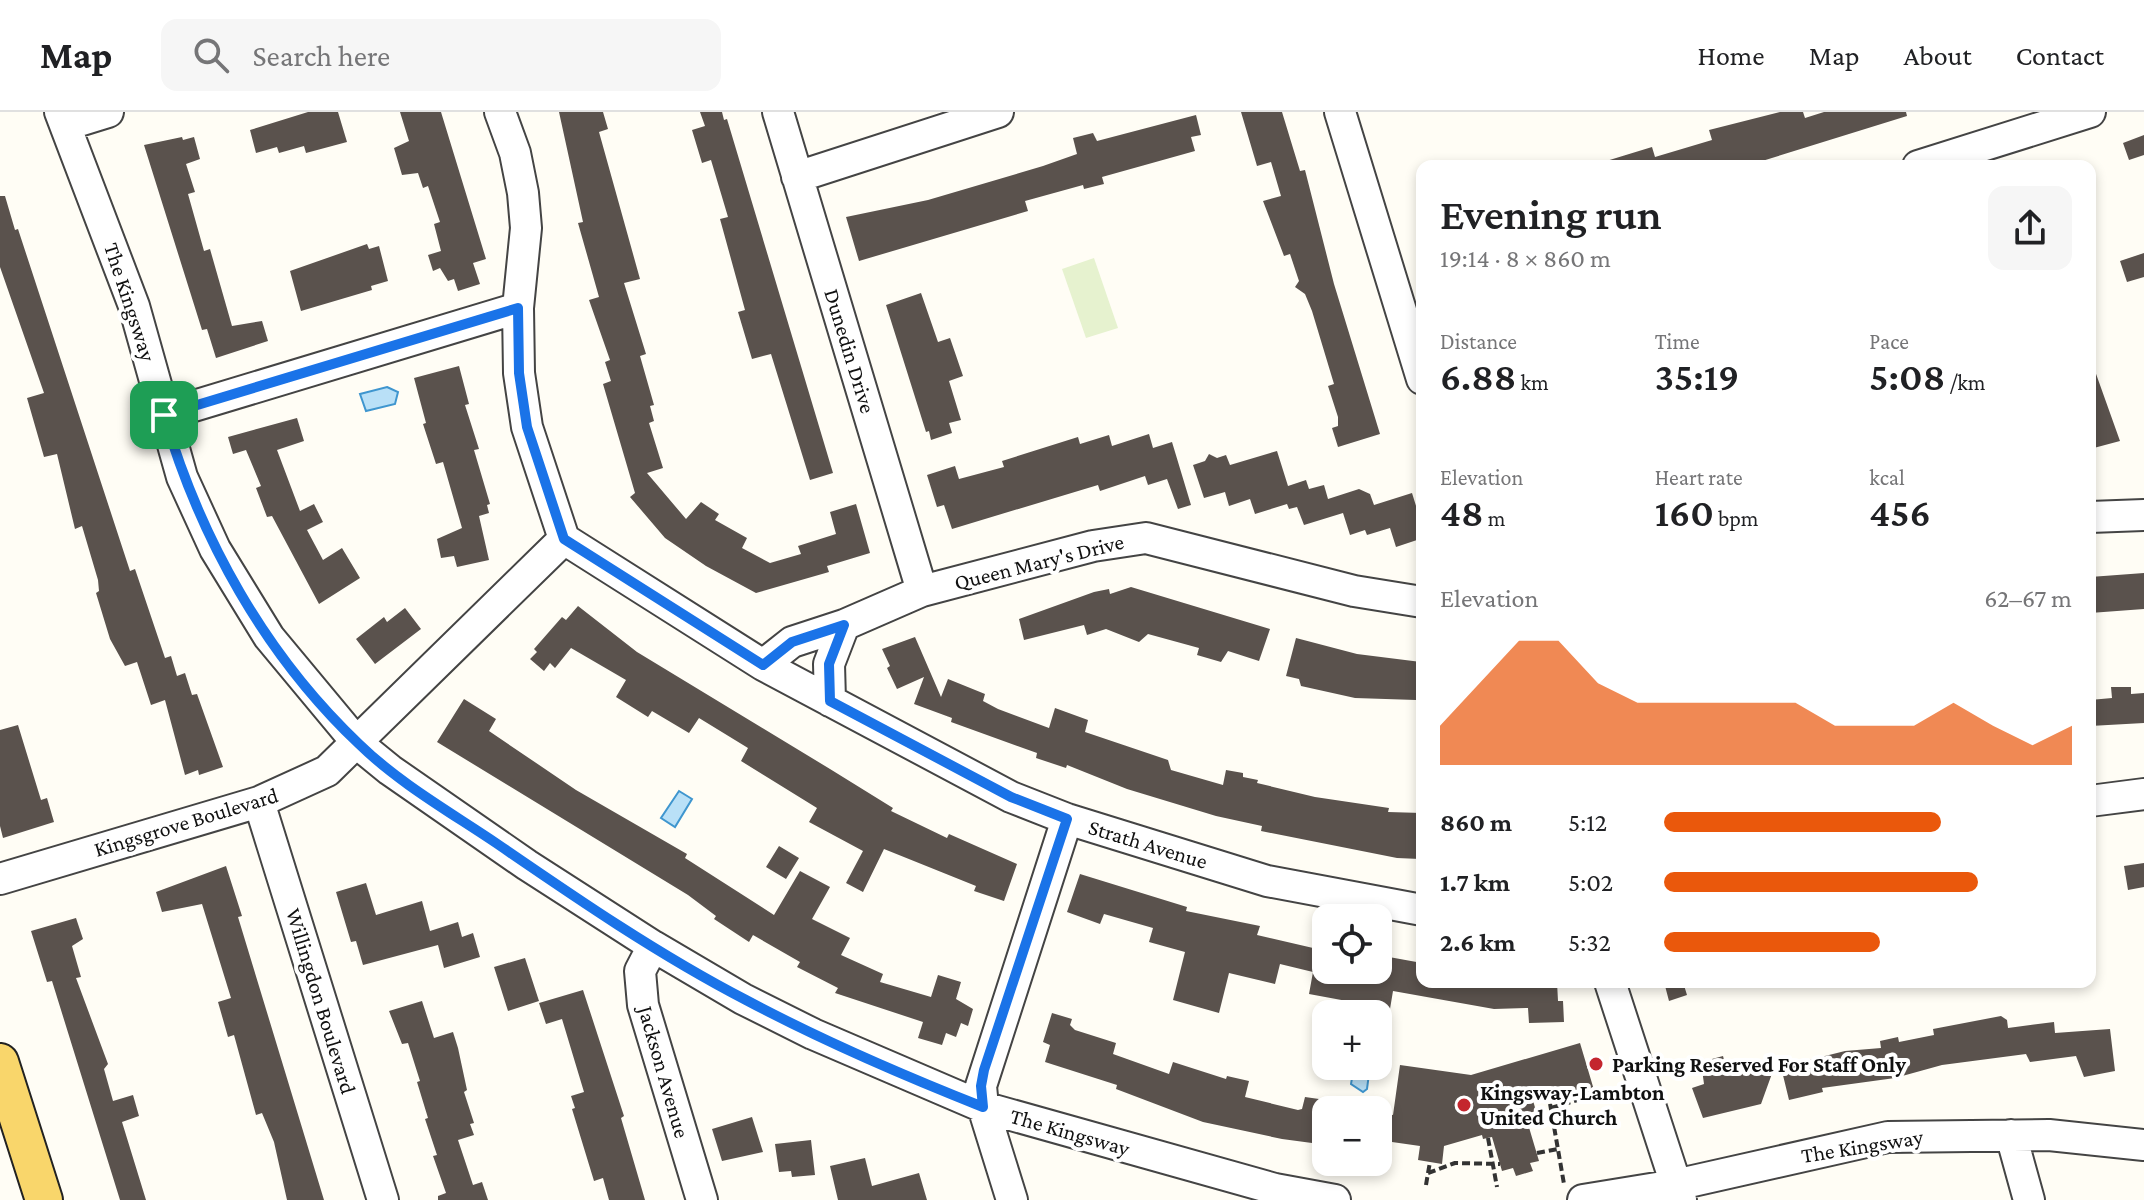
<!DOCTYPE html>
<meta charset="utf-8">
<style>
body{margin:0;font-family:"Crimson Pro",serif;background:#f6f6f6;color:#202124;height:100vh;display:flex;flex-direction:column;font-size:30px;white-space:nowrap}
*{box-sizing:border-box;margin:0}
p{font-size:26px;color:#757577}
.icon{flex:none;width:44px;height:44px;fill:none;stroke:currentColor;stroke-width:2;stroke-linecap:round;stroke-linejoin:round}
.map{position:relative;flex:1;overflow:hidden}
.side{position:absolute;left:1416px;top:48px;width:680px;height:828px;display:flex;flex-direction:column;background:#fff;border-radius:16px;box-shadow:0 4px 12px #0003}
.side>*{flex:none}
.buttons{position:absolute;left:1312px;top:792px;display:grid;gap:16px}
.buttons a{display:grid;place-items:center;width:80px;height:80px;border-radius:16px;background:#fff;box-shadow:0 4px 12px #0003;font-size:40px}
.pin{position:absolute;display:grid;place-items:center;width:68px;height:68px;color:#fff;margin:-34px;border-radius:16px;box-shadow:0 4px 12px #0006}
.round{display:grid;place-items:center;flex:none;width:84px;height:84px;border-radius:16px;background:#f6f6f6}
.summary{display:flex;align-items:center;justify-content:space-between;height:136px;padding:0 24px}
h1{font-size:44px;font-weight:600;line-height:60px}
.figures{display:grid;grid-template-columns:repeat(3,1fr);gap:12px;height:136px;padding:8px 24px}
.figures div{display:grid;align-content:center}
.figures b{font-size:40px;font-weight:600}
.figures small{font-size:22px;font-weight:400}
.figures p{font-size:22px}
.chart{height:224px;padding:16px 24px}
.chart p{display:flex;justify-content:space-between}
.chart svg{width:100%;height:144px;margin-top:8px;fill:#ea580c;opacity:.7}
ul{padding:0 24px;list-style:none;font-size:26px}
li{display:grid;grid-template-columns:128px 96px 1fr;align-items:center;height:60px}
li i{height:20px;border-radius:10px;background:#ea580c}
header{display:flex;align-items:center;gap:48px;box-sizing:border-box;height:112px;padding:0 40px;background:#fff;border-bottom:2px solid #e0e0e0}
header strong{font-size:38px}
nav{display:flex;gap:44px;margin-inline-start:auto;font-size:28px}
.search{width:560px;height:72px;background:#f6f6f6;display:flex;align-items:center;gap:20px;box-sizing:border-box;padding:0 28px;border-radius:16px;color:#757577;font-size:30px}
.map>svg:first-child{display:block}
.pitch{fill:#e6f2cf}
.water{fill:#b9e0f7;stroke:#3f96cf;stroke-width:2}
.building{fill:#5a524d}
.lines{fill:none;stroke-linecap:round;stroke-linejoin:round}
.minor-casing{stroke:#444;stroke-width:34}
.major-casing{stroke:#222;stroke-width:40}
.path{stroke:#333;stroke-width:4;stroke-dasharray:8 4;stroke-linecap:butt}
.minor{stroke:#fff;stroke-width:30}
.major{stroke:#f9d66b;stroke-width:36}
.route-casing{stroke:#fff;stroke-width:16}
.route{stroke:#1a73e8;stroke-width:10}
.poi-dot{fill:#c4262e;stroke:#fff;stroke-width:3}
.labels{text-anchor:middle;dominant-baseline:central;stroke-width:8;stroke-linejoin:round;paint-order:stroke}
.street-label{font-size:22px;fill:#111;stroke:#fff}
.poi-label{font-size:22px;font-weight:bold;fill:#111;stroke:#fff;text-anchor:start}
</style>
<header>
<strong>Map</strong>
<div class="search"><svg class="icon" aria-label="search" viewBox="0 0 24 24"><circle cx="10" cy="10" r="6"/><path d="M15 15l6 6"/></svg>Search here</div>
<nav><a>Home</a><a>Map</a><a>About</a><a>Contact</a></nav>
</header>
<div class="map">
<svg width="2144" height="1088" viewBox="0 0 2144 1088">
<rect width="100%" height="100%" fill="#fffdf5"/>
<!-- pitch -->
<path class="pitch" d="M1094,146L1118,216L1086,226L1062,157Z"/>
<!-- water -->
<path class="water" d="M387,275L398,280L395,292L366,299L360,282Z
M679,679L692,687L675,715L661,706Z
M1354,954H1370L1367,977L1363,980L1351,972Z"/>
<!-- building -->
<path class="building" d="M308,0H338L347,30L306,41L304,34L279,41L277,35L256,41L250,18Z
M400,0H441L486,147L473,151L480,172L458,179L454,167L448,169L440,156L433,159L428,143L441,139L434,112L440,110L428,74L423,76L418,61L402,63L394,36L409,29Z
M559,0H603L608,17L599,20L640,167L624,171L646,242L640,244L654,293L650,294L654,309L649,311L663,356L647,361L686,407L701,390L719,402L715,408L747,426L742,436L770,451L801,442L798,434L836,422L830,400L856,392L870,441L827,454L829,460L756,481L706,454L665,426L630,385L635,381L603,272L611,269L605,250L610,248L589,188L599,185L578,111L583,110Z
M700,0H722L724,8L727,7L833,361L810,368L771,242L752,247L738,200L745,198L720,107L728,105L711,48L702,51L692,18L705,14Z
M1241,0H1282L1300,59L1305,58L1334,172L1380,322L1338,335L1332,316L1338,314V305L1328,274L1334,272L1312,199L1305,182L1295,175L1299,169L1290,142L1284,144L1263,89L1281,84L1271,50L1257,54Z
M1780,0H1803L1805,6L1824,0H1906L1907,4L1746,54H1604L1603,50L1652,35L1655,45L1712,28L1709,18Z
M1196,3L1201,23L1191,25L1195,39L1102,65L1104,72L1084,77L1083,73L1025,89L1028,99L859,149L846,105L928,88L1043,54L1077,42L1073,26L1093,21L1097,29Z
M2144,23V43L2129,48L2123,31Z
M182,25L183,28L194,25L200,47L186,52L195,80L188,82L204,139L210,137L232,214L262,209L268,229L216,246L207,217L202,218L144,33Z
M0,84H5L15,118L18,117L130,459L135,457L165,546L171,544L177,564L185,561L192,583L197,582L223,655L199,663L198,658L185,663L165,588L151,593L137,550L125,554L110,527L96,481L99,479L98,468L82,414L75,417L57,342L44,345L27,286L44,281L0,155Z
M367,132L369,137L379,134L388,169L371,174L372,178L301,199L290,159Z
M2144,141V165L2127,170L2120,149Z
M921,181L938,230L950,226L963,264L949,269L961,308L949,311L952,321L931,328L929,319L926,320L886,193Z
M459,254L469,292L465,293L479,337L474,338L490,392L487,393L489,401L479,404L489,448L457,455L454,444L441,446L437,427L462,416L443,350L436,352L423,312L426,311L414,266Z
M2095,259L2120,329L2090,337V260Z
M297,306L304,329L277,338L300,399L314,392L323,410L307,418L323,448L342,436L360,466L319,492L272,404L267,405L256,376L261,374L246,338L233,342L228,325Z
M1149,322L1153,336L1172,330L1191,393L1178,397L1167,367L1148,373L1145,364L1100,379L1098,373L952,417L944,393L937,395L927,363L955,354L959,367L1004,355L1002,349L1078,325L1080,332L1109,323L1112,334Z
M1277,339L1288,374L1306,368L1309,377L1324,373L1328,387L1359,377L1370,382L1374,393L1412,381L1422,413L1417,418L1420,427L1396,435L1390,416L1367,423L1365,418L1350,423L1343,401L1304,413L1297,395L1289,397L1287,392L1255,402L1250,387L1229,394L1225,380L1204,386L1193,353L1205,349L1209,342L1217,346L1226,343L1230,353Z
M2144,461V497L2090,501V465Z
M1131,475L1270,517L1259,549L1228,539L1221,550L1197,543L1199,536L1148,522L1139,530L1106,517L1087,523L1084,513L1024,528L1019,507L1094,480L1109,477L1110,482Z
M578,494L637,540L830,657L893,696L891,699L947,726L949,722L1017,752L1004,789L974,779L976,774L884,737L863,780L846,771L863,739L809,710L817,696L741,649L748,636L699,606L689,621L652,599L648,605L616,585L626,568L571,536L555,556L550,551L544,559L530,547L537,540L534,537L562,505L566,508Z
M405,496L421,517L375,552L356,527L384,505L387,510Z
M915,525L941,585L948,567L985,582L983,589L998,597L1049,616L1055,596L1088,608L1085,620L1168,648L1171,658L1223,673L1226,658L1243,661V665L1258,668L1257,671L1315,685L1389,696L1388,700L1422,701V743L1420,747L1397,746L1261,719L1262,714L1216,704L1127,677L1067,653L1066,656L1036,646L1037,641L951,610L952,606L914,592L924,565L897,577L887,556L890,554L882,537Z
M1296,526L1357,542L1421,550L1416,588L1355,586L1301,574L1299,567L1286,564Z
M2111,575H2131V582L2144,581V611L2090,614V588L2112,586Z
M464,587L496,607L489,619L576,678L687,742L685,746L774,803L800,759L830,775L812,807L850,826L841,843L883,862L880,870L931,885L938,863L961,870L956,887L973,897L968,914L961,911L956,925L946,921L942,933L918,926L923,910L835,881L838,876L797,855L800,850L753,823L749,830L714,807L716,804L688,783L437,630Z
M18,613L41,688L47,686L54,710L3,726L0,714V618Z
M779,734L799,746L786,767L766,755Z
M2144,751V775L2128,778L2124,754Z
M226,754L242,804L238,805L324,1088H287L274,1030L262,1001L256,1003L234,923L228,925L218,890L231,886L202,792L162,800L156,780Z
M1080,762L1187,795L1186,799L1260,814L1257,823L1326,839V858H1378V843L1422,851V870H1557L1558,889H1563L1564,910L1529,911L1528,896L1494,897L1393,879L1390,897L1309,882L1313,860L1280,852L1275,872L1229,861L1219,901L1173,888L1185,840L1149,830L1153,816L1104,802L1100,812L1067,800Z
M366,771L376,803L422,789L430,819L458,810L462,825L473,821L480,845L444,856L438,833L363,853L356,829L351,830L336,780Z
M76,806L83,827L72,834L81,865L76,866L108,952L104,957L113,989L133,983L139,1004L122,1010L146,1088H120L52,869L47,870L31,819Z
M525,846L539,889L508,899L494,855Z
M1664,870H1683L1687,883L1669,889Z
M583,878L624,1004L621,1006L645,1088H609L603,1066L594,1069L572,997L575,996L571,984L584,980L562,907L546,912L539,891Z
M422,889L434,926L453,920L458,936L467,978L464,980L474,1011L470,1012L474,1023L458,1028L473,1073L482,1070L488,1088H438V1084L446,1081L433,1044L437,1043L425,1007L428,1006L417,970L420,969L408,931L402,932L389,899Z
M1052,901L1072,907L1070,913L1075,918L1116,931L1113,942L1169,962L1173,950L1226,967L1227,964L1249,969L1245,985L1298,998L1302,997L1305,985L1326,988V1029L1313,1026L1312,1031L1282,1027L1203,1010L1116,977L1117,973L1045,950L1050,933L1043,930Z
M2001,904L2007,908L2008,916L2054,910L2055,921L2110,917L2115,959L2084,965L2076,944L2030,950L2026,942L1942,953L1895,966L1822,976L1823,980L1789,988L1781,955L1845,939L1881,936L1880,929L1898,925L1899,930L1934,923L1933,917Z
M1580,931L1594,978L1566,987L1563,976L1532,985L1536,999L1525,1002L1539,1049L1530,1051L1533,1059L1516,1064L1513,1056L1502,1059L1492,1025L1483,1027L1482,1023L1444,1034L1442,1052L1418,1048L1420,1034L1378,1028V1000L1393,1003L1400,953L1471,963Z
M1723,944L1728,963L1762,955L1763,959L1774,956L1761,992L1703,1006L1692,976L1704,972L1701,950Z
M752,1005L763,1040L722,1049L712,1017Z
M811,1028L815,1063L792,1065L791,1059L779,1060L775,1032Z
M865,1046L872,1074L919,1061L927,1088H838L830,1054Z"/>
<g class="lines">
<defs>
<path id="minor" d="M60,0L134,194L182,365L215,437L269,525L358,632L390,658L527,753L653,834L743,887L813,922L983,995L1275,1077L1335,1088
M500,0L515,41L523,81L526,116L518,196L519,261L527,315L564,427L763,553L1011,685L1067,707L1267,769L1422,798
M778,0L922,479
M1340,0L1422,267
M66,13L108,0
M1918,54L2090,0
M797,65L998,0
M164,303L518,196
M2090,405L2144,403
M763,553L792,530L844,513L922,479L1093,434L1146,426L1354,479L1422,490
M830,589L829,552L844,513
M2090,689L2144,682
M259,690L383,1088
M0,767L259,690L327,659L564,427
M653,834L640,859L643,893L702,1088
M1610,870L1681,1088
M2011,1023L2029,1088
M1012,1088L983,995L981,974L1067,707
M1583,1088L1675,1073L1888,1025L2049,1023L2144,1033"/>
<path id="major" d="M0,950L44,1088"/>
</defs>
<!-- minor casing -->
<use href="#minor" class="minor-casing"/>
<!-- major casing -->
<use href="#major" class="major-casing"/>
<!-- path -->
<path class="path" d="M1548,980L1564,1072
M1551,996L1614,977
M1488,1026L1497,1075
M1537,1041L1558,1037
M1428,1061L1430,1050
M1426,1073L1428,1061L1455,1051L1500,1052"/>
<!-- minor -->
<use href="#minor" class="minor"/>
<!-- major -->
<use href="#major" class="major"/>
</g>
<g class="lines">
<defs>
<path id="route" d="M518,196L519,261L527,315L564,427L763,553L792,530L844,513L829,552L830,589L1011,685L1067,707L984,958L981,974L983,995C902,963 823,929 746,888C659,843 576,786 496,731C450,700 399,671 359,632C265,543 200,426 164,303Z"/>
</defs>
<!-- route casing -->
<use href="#route" class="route-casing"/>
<!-- route -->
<use href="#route" class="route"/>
</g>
<!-- markers -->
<g class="poi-dot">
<circle cx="1596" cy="952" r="8"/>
<circle cx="1464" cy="993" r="8"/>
</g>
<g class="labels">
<!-- street labels -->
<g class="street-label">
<text transform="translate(130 190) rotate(72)">The Kingsway</text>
<text transform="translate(850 239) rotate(73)">Dunedin Drive</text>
<text transform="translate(1039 450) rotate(-14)">Queen Mary's Drive</text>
<text transform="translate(186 710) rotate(-17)">Kingsgrove Boulevard</text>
<text transform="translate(1148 732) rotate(17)">Strath Avenue</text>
<text transform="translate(321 889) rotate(73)">Willingdon Boulevard</text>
<text transform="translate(664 960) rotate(74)">Jackson Avenue</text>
<text transform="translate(1070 1020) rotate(16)">The Kingsway</text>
<text transform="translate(1862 1034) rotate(-9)">The Kingsway</text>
</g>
<!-- poi labels -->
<g class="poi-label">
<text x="1612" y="952">Parking Reserved For Staff Only</text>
<text x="1480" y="980">Kingsway-Lambton<tspan x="1480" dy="25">United Church</tspan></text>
</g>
</g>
</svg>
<div class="buttons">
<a><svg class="icon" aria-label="locate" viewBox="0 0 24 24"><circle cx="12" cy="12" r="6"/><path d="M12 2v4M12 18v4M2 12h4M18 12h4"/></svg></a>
<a>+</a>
<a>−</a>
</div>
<div class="pin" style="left:164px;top:303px;background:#1e9e55"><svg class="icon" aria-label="arrive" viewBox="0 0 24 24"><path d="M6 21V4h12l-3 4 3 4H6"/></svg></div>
<section class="side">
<div class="summary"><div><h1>Evening run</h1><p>19:14 · 8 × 860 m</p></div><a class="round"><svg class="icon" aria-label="share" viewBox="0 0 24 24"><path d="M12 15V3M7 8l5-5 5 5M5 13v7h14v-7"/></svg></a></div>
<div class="figures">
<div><p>Distance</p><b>6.88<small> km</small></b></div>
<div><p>Time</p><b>35:19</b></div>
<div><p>Pace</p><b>5:08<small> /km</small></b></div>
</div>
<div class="figures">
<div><p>Elevation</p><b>48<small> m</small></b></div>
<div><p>Heart rate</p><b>160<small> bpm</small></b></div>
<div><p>kcal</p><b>456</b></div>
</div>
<div class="chart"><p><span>Elevation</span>62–67 m</p>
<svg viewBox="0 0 160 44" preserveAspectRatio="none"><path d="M0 44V32L10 19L20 6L30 6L40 19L50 25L60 25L70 25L80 25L90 25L100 32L110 32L120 32L130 25L140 32L150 38L160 32V44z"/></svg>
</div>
<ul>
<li><b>860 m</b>5:12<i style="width:68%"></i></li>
<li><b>1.7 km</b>5:02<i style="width:77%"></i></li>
<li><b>2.6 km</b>5:32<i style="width:53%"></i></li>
</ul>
</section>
</div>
